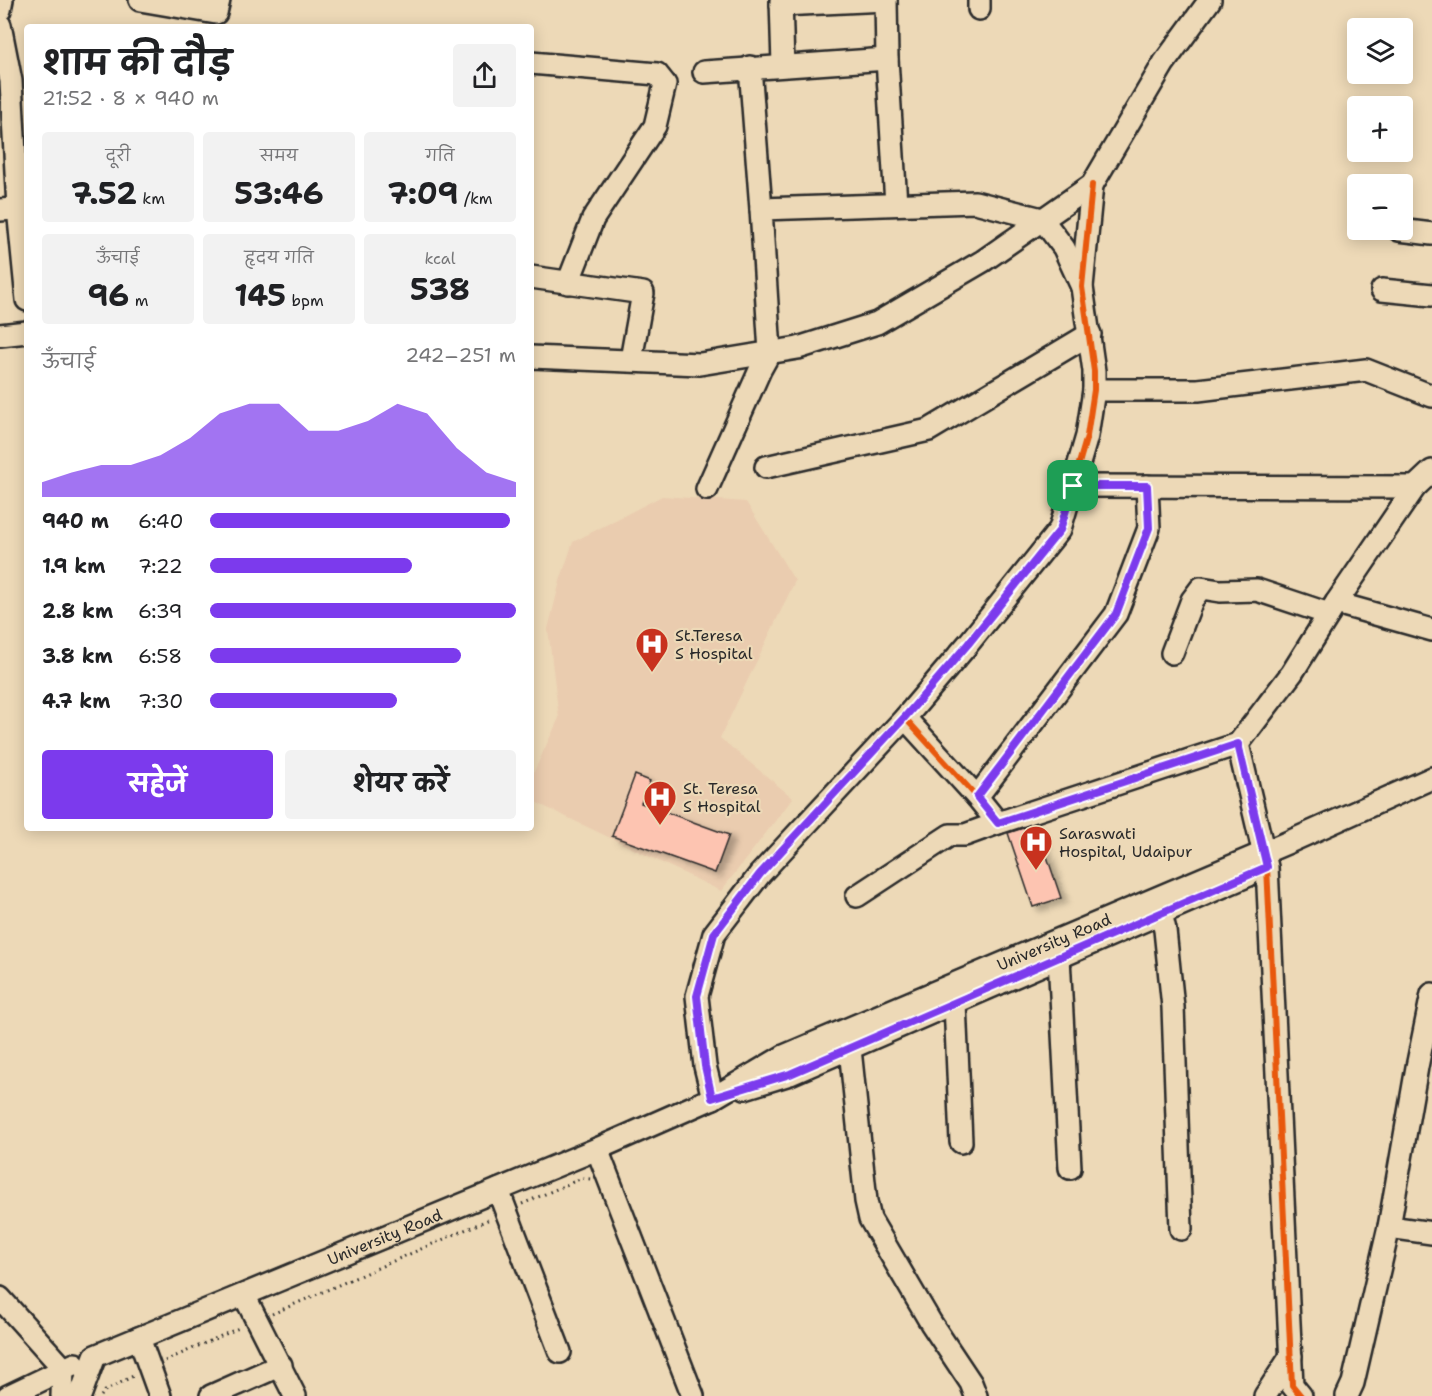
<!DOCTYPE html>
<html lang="hi">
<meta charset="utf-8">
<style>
body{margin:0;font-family:"Shantell Sans","Playpen Sans Deva",sans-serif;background:#f2f2f2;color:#202124;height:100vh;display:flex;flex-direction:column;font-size:22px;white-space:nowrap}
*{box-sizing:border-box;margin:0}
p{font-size:20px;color:#757577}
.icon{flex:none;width:33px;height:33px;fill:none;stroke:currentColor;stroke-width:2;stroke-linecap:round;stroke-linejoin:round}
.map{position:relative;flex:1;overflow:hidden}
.panel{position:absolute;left:24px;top:24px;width:510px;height:807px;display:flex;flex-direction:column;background:#fff;border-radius:6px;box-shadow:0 3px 15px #0003}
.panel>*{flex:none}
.tools{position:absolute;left:1347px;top:18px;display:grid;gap:12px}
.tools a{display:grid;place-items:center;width:66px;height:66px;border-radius:6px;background:#fff;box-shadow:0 3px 15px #0003;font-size:30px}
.pin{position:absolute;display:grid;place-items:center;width:51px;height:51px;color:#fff;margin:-26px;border-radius:12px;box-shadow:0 3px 9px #0006}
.round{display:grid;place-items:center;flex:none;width:63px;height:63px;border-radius:6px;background:#f2f2f2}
.headline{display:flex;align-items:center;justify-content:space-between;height:102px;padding:0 18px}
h1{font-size:33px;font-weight:700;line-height:45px}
.metrics{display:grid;grid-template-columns:repeat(3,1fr);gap:9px;height:102px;padding:6px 18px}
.metrics div{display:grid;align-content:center;border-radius:6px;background:#f2f2f2;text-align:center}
.metrics b{font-size:30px;font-weight:700}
.metrics small{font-size:16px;font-weight:400}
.metrics p{font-size:16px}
.chart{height:168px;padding:12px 18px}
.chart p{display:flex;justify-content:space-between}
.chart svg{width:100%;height:108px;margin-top:6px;fill:#7c3aed;opacity:.7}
.primary-button{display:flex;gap:12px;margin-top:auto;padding:12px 18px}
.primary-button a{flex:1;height:69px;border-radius:6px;background:#7c3aed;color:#fff;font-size:24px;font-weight:700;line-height:69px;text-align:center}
.primary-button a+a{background:#f2f2f2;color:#202124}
ul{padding:0 18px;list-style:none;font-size:20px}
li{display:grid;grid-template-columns:96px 72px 1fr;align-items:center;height:45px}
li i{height:15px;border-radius:8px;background:#7c3aed}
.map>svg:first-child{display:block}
.built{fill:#eaccaf}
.building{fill:#fdc4b1;stroke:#2b2b2b;stroke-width:1.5;filter:url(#shadow)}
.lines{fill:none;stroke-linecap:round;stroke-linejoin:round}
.minor-casing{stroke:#2b2b2b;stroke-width:26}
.path{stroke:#2b2b2b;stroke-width:3;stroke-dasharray:1.5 4.5;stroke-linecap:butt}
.minor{stroke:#edd9b7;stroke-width:21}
.cycleway-casing{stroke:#edd9b7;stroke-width:10}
.cycleway{stroke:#e8590c;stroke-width:6}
.route-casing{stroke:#fff;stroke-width:12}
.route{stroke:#7c3aed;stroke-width:8}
.labels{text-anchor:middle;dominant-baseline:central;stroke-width:4.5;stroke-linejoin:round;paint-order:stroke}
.poi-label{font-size:16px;fill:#2b2b2b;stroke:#edd9b7;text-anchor:start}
.street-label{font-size:16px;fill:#2b2b2b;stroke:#edd9b7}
</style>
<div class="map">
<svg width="1432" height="1396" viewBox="0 0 1432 1396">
<defs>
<filter id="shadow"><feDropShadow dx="6" dy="4" stdDeviation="3" flood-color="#0004"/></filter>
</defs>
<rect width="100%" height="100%" fill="#edd9b7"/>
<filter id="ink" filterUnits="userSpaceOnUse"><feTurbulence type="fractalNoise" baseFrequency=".0167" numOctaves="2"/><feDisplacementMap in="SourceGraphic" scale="12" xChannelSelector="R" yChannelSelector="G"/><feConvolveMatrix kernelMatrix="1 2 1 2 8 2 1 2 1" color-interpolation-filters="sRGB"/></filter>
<g filter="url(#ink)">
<!-- built -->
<path class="built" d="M662,496L746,502L795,581L720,738L793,798L721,891L531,800V778L559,718L548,629L560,581L573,542Z"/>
<!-- building -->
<path class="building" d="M635,775L650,781L641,803L729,835L715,873L612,836Z
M1036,824L1061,898L1033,907L1008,833Z"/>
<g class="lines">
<defs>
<g id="minor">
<path d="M140,0L216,13L219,0"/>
<path d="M781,0L783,65"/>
<path d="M886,0L887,59L896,204"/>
<path d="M979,0V9"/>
<path d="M781,5L886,0"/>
<path d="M0,10L2,0"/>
<path d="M0,25L11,81L18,208L27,300"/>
<path d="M531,63L657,74L665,84L655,126L593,219L568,283"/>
<path d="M750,67L761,209"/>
<path d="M704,72L887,59"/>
<path d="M0,210L27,208"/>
<path d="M1399,230L1432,234"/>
<path d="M531,277L643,293L631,360"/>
<path d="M1382,290L1432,295"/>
<path d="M0,335L27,332"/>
<path d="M531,357L700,364L798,348L877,323L983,261L1092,185L1164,63L1210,0"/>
<path d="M1094,390H1198L1366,370L1432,396"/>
<path d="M766,467L929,430L1090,334"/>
<path d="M1073,486L1415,487"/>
<path d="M707,489L760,370L770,352L761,209L975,202L1042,219L1064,248L1082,287"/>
<path d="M1336,603L1432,630"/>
<path d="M1172,653L1192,600L1201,588L1220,591L1257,590L1329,614"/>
<path d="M905,718L977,797L998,823L1238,744L1267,867L1292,1385L1301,1396"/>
<path d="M1238,744L1292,673L1336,603L1415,487L1432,471"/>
<path d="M977,797L1116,614L1149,528L1147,486"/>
<path d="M857,896L950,835H965L998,823"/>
<path d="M1161,913L1165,930L1173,1007L1181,1229"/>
<path d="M1059,957L1070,1168"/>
<path d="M1432,994L1417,1067L1389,1227L1432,1233"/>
<path d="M955,1003L961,1142"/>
<path d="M845,1038L850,1049L866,1201L870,1219L931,1323L971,1383L976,1396"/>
<path d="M745,1088L790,1074L1249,875"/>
<path d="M713,1098L705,1066L697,996L714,934L760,874L905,718L968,644L1060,529L1087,436L1094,390V371L1082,287L1092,185"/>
<path d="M597,1149L693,1396"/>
<path d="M498,1190L560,1352"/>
<path d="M244,1295L295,1396"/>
<path d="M0,1298L63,1368L62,1396"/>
<path d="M139,1338L160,1396"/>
<path d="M8,1396L75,1364"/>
<path id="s1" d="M80,1396L95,1356L597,1149L713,1098L784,1056L1289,842L1432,778"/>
<path d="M211,1396L281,1365"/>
<path d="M1265,1396L1291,1356"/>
<path d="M1347,1396L1353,1383L1389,1227"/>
</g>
</defs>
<!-- minor casing -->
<use href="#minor" class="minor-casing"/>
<!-- path -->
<path class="path" d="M522,1204L582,1178L591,1179
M272,1314L492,1218
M165,1361L241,1327
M101,1396L105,1391L135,1375"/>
<!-- minor -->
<use href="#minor" class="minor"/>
<defs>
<path id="cycleway" d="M905,718L977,797L998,823L1238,744L1267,867L1292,1385L1301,1396
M713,1098L705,1066L697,996L714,934L760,874L905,718L968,644L1060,529L1087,436L1094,390V371L1082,287L1092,185"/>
</defs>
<!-- cycleway casing -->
<use href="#cycleway" class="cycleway-casing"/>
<!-- cycleway -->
<use href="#cycleway" class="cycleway"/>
</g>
</g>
<g class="lines" filter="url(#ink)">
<defs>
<path id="route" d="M1073,486H1147L1149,528L1116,614L977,797L998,823L1238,744L1267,867L790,1074L712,1098L705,1066L697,996L714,934L760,874L904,718L968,644L1060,530Z"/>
</defs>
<!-- route casing -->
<use href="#route" class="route-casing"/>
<!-- route -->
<use href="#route" class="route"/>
</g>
<!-- icons -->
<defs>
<symbol id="hospital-pin" viewBox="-11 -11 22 30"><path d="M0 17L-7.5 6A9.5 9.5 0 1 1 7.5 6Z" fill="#c8321e" stroke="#edd9b7"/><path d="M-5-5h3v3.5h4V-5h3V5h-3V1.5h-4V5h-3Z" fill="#fff"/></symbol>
</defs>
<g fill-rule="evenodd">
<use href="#hospital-pin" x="633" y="625" width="38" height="52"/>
<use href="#hospital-pin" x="641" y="778" width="38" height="52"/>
<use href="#hospital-pin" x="1017" y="823" width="38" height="52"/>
</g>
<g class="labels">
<!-- poi labels -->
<g class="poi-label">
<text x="675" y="635">St.Teresa<tspan x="675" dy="18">S Hospital</tspan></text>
<text x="683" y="788">St. Teresa<tspan x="683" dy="18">S Hospital</tspan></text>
<text x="1059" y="833">Saraswati<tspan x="1059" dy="18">Hospital, Udaipur</tspan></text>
</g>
<!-- street labels -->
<g class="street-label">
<text stroke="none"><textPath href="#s1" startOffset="1088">University Road</textPath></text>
<text stroke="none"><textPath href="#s1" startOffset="356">University Road</textPath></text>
</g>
</g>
</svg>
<div class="tools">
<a><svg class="icon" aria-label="layers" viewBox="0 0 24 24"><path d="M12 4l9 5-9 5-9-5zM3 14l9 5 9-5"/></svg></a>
<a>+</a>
<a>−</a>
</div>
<div class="pin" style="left:1073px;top:486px;background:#1e9e55"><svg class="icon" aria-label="arrive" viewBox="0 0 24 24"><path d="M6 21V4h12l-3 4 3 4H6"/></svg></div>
<section class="panel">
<div class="headline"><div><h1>शाम की दौड़</h1><p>21:52 · 8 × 940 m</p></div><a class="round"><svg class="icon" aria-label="share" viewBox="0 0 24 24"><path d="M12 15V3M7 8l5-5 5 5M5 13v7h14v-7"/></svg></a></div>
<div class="metrics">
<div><p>दूरी</p><b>7.52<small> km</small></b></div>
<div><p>समय</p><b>53:46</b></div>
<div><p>गति</p><b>7:09<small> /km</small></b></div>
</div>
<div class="metrics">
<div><p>ऊँचाई</p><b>96<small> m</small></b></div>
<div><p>हृदय गति</p><b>145<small> bpm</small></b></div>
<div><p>kcal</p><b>538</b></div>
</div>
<div class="chart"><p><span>ऊँचाई</span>242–251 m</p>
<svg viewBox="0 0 160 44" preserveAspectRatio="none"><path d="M0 44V38L10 34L20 31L30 31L40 27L50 20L60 10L70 6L80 6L90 17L100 17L110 13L120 6L130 10L140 24L150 34L160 38V44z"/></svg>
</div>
<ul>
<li><b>940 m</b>6:40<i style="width:98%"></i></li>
<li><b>1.9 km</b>7:22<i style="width:66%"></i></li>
<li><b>2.8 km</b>6:39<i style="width:100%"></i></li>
<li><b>3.8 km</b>6:58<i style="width:82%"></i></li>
<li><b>4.7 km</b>7:30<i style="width:61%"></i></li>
</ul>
<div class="primary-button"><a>सहेजें</a><a>शेयर करें</a></div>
</section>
</div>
